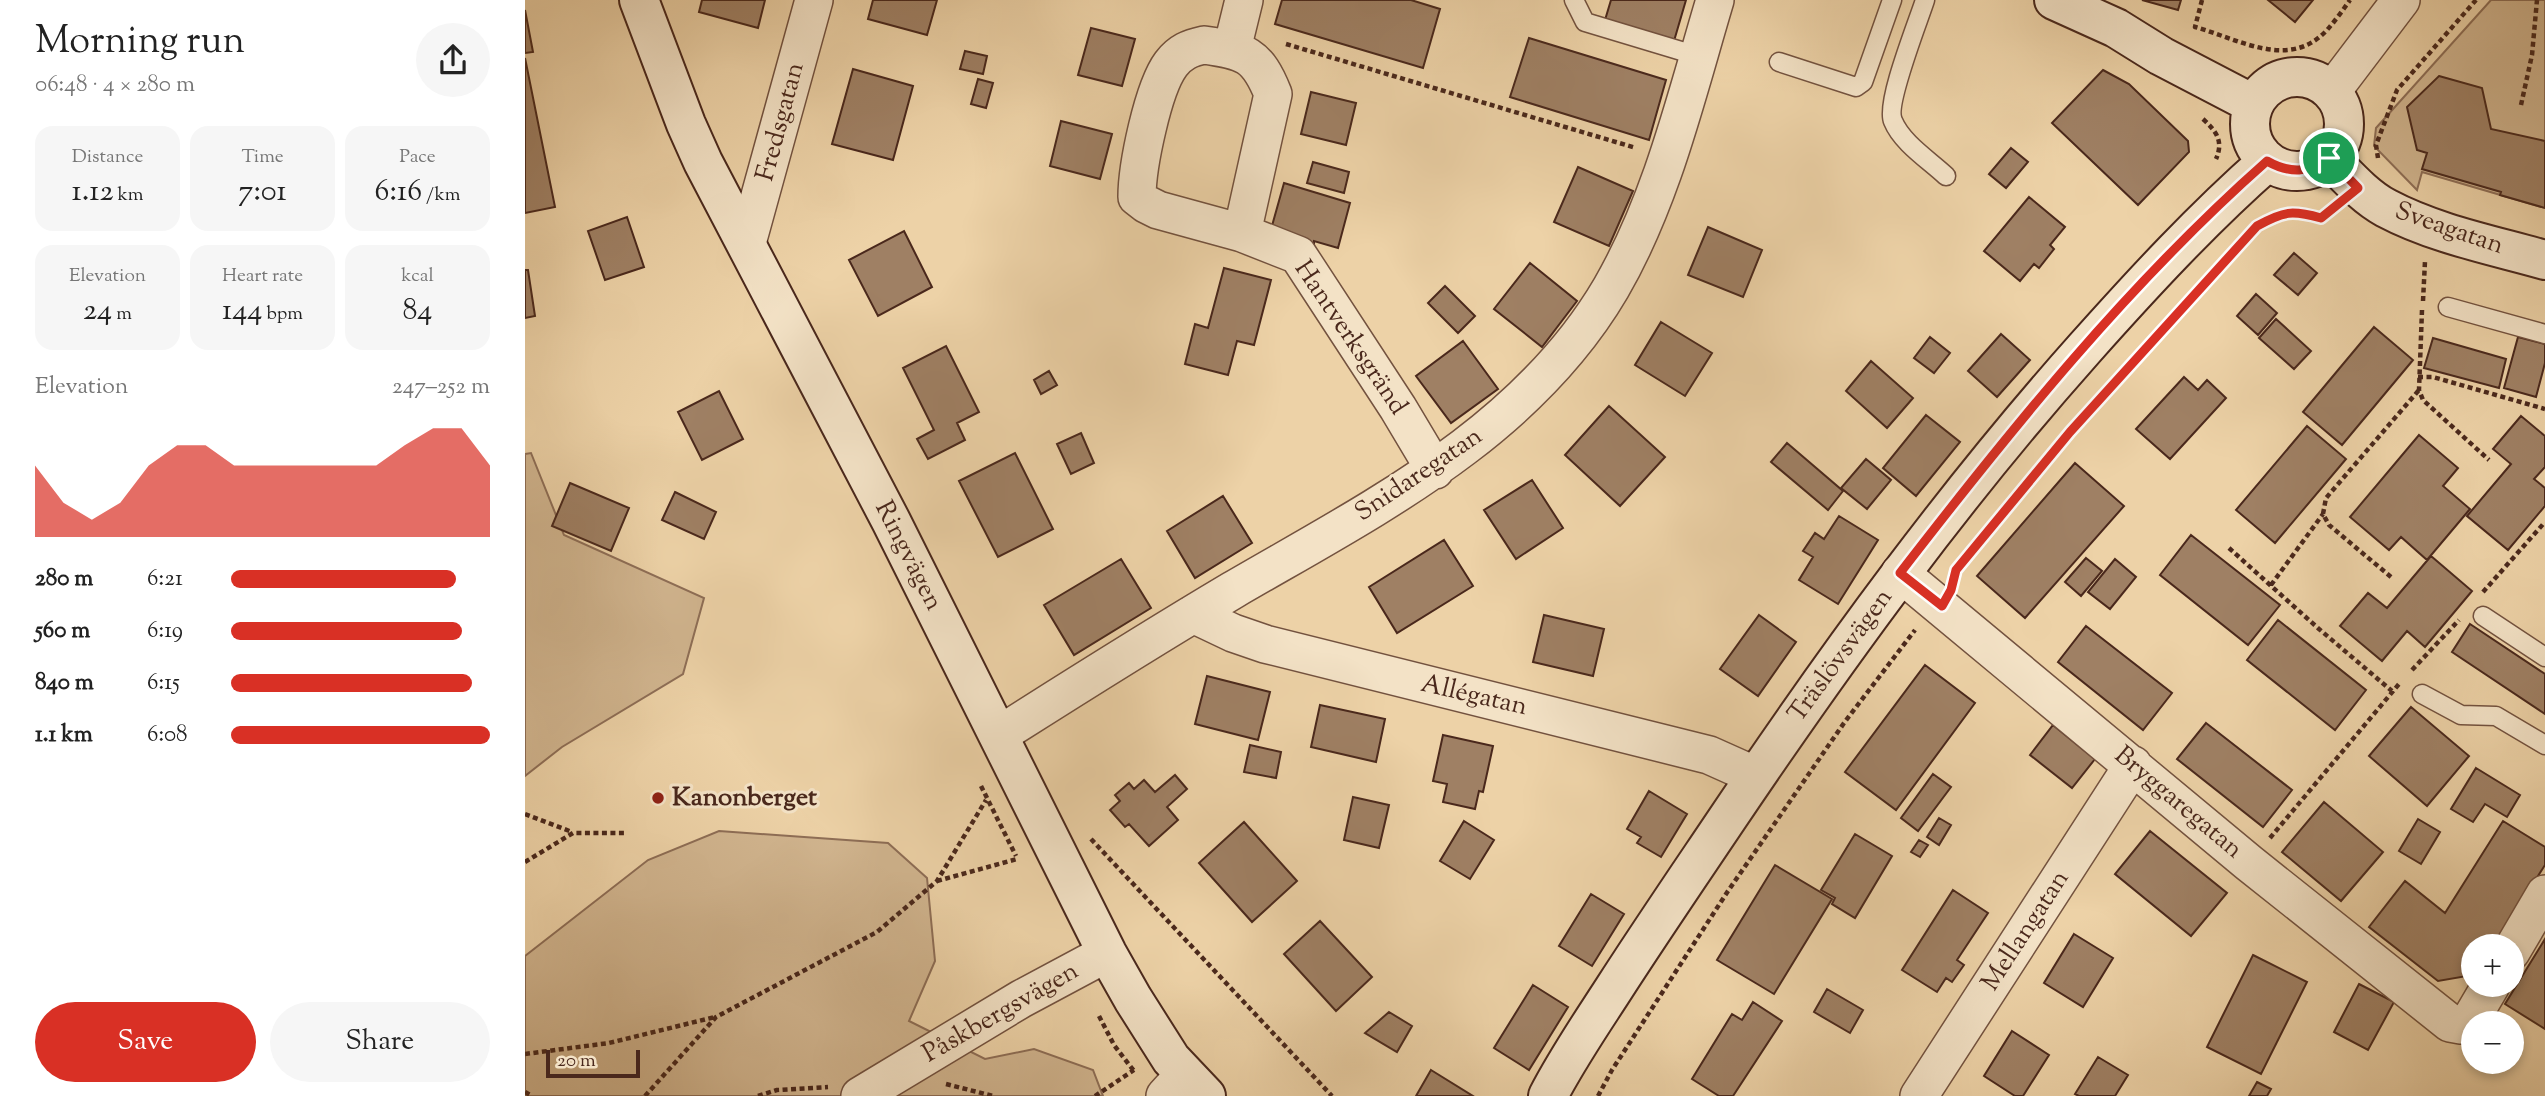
<!DOCTYPE html>
<meta charset="utf-8">
<style>
body{margin:0;font-family:"Sorts Mill Goudy",serif;background:#f6f6f6;color:#222;height:100vh;display:flex;flex-direction:column;font-size:26px;white-space:nowrap}
*{box-sizing:border-box;margin:0}
p{font-size:23px;color:#767676}
.icon{flex:none;width:38px;height:38px;fill:none;stroke:currentColor;stroke-width:2;stroke-linecap:round;stroke-linejoin:round}
.map{position:relative;flex:1;overflow:hidden}
.panel{display:flex;flex-direction:column;background:#fff;width:525px}
.panel>*{flex:none}
.buttons{position:absolute;left:1936px;top:934px;display:grid;gap:14px}
.buttons a{display:grid;place-items:center;width:63px;height:63px;border-radius:50%;background:#fff;box-shadow:0 4px 10px #0003;font-size:35px}
.scale{position:absolute;left:21px;bottom:18px;width:94px;box-sizing:border-box;padding-left:7px;border:4px solid #4a281c;border-top:0;font-size:19px;line-height:24px;white-space:nowrap;color:#4a281c;-webkit-text-stroke:5px #f3e2c6;paint-order:stroke}
.pin{position:absolute;display:grid;place-items:center;width:60px;height:60px;color:#fff;margin:-30px;border:4px solid #fff;border-radius:50%;box-shadow:0 2px 7px #0007}
.round{display:grid;place-items:center;flex:none;width:74px;height:74px;border-radius:37px;background:#f6f6f6}
.overview{display:flex;align-items:center;justify-content:space-between;height:119px;padding:0 35px}
h1{font-size:38px;font-weight:600;line-height:52px}
.stats{display:grid;grid-template-columns:repeat(3,1fr);gap:10px;height:119px;padding:7px 35px}
.stats div{display:grid;align-content:center;border-radius:18px;background:#f6f6f6;text-align:center}
.stats b{font-size:30px;font-weight:600}
.stats small{font-size:19px;font-weight:400}
.stats p{font-size:19px}
.chart{height:196px;padding:14px 35px}
.chart p{display:flex;justify-content:space-between}
.chart svg{width:100%;height:126px;margin-top:7px;fill:#d93025;opacity:.7}
.button{display:flex;gap:14px;margin-top:auto;padding:14px 35px}
.button a{flex:1;height:80px;border-radius:42px;background:#d93025;color:#fff;font-size:28px;font-weight:600;line-height:80px;text-align:center}
.button a+a{background:#f6f6f6;color:#222}
ul{padding:0 35px;list-style:none;font-size:23px}
li{display:grid;grid-template-columns:112px 84px 1fr;align-items:center;height:52px}
li i{height:18px;border-radius:9px;background:#d93025}
main{display:flex;flex:1;min-height:0}
.map>svg:first-child{display:block}
.green{fill:#d1b58f;stroke:#8e6e56;stroke-width:2}
.building{fill:#9f8064;stroke:#4a281c;stroke-width:2}
.lines{fill:none;stroke-linecap:round;stroke-linejoin:round}
.lane-casing{stroke:#73523f;stroke-width:21}
.street-casing{stroke:#73523f;stroke-width:40}
.secondary-casing{stroke:#4a281c;stroke-width:42}
.path{stroke:#4a281c;stroke-width:4.5;stroke-dasharray:5 3.5;stroke-linecap:butt}
.lane{stroke:#f3e2c6;stroke-width:18}
.street{stroke:#f3e2c6;stroke-width:37}
.secondary{stroke:#f3e2c6;stroke-width:38}
.route-casing{stroke:#fff;stroke-width:14}
.route{stroke:#d93025;stroke-width:9}
.poi-dot{fill:#8f2418;stroke:#f3e2c6;stroke-width:2.5}
.labels{text-anchor:middle;dominant-baseline:central;stroke-width:6;stroke-linejoin:round;paint-order:stroke}
.street-label{font-size:26px;fill:#4a281c;stroke:#f3e2c6}
.poi-label{font-size:26px;font-weight:bold;fill:#4a281c;stroke:#f3e2c6;text-anchor:start}
</style>
<main>
<section class="panel">
<div class="overview"><div><h1>Morning run</h1><p>06:48 · 4 × 280 m</p></div><a class="round"><svg class="icon" aria-label="share" viewBox="0 0 24 24"><path d="M12 15V3M7 8l5-5 5 5M5 13v7h14v-7"/></svg></a></div>
<div class="stats">
<div><p>Distance</p><b>1.12<small> km</small></b></div>
<div><p>Time</p><b>7:01</b></div>
<div><p>Pace</p><b>6:16<small> /km</small></b></div>
</div>
<div class="stats">
<div><p>Elevation</p><b>24<small> m</small></b></div>
<div><p>Heart rate</p><b>144<small> bpm</small></b></div>
<div><p>kcal</p><b>84</b></div>
</div>
<div class="chart"><p><span>Elevation</span>247–252 m</p>
<svg viewBox="0 0 160 44" preserveAspectRatio="none"><path d="M0 44V19L10 32L20 38L30 32L40 19L50 12L60 12L70 19L80 19L90 19L100 19L110 19L120 19L130 12L140 6L150 6L160 19V44z"/></svg>
</div>
<ul>
<li><b>280 m</b>6:21<i style="width:87%"></i></li>
<li><b>560 m</b>6:19<i style="width:89%"></i></li>
<li><b>840 m</b>6:15<i style="width:93%"></i></li>
<li><b>1.1 km</b>6:08<i style="width:100%"></i></li>
</ul>
<div class="button"><a>Save</a><a>Share</a></div>
</section>
<div class="map">
<svg width="2020" height="1096" viewBox="0 0 2020 1096">
<rect width="100%" height="100%" fill="#edd2a7"/>
<filter id="stains"><feTurbulence type="fractalNoise" baseFrequency=".00286" numOctaves="4"/><feColorMatrix values="0 0 0 0 .2 0 0 0 0 .09 0 0 0 0 .02 0 0 0 .5 -.17"/></filter>
<radialGradient id="worn" r=".72"><stop offset=".6" stop-color="#630" stop-opacity="0"/><stop offset="1" stop-color="#630" stop-opacity=".3"/></radialGradient>
<!-- green -->
<path class="green" d="M1966,0H2020V208L1897,172L1892,190L1849,146L1851,128Z
M6,453L39,535L179,598L158,674L37,747L0,776V454Z
M194,831L363,843L402,878L410,961L384,1021L460,1059L509,1049L568,1070L578,1096H0V956L123,860Z"/>
<!-- building -->
<path class="building" d="M177,0H240L233,28L174,12Z
M348,0H412L402,35L343,19Z
M757,0H886L915,9L898,68L750,24Z
M1086,0H1161L1149,41L1080,20Z
M1617,0H1656L1653,10Z
M1743,0H1788L1770,22Z
M0,10L8,52L0,53Z
M566,28L610,39L597,86L553,75Z
M1004,38L1141,80L1124,140L985,97Z
M440,51L462,56L458,74L435,69Z
M0,58L30,207L0,213Z
M328,69L388,86L368,160L307,144Z
M1578,70L1604,84L1663,141L1664,152L1613,205L1527,123Z
M1914,76L1957,88L1966,129L2020,141V208L1975,195L1976,192L1897,169L1902,153L1892,150L1882,107Z
M453,79L468,83L461,108L446,104Z
M786,92L831,103L821,145L776,134Z
M536,121L587,134L575,179L525,166Z
M1486,148L1503,162L1481,188L1464,174Z
M788,162L824,172L819,193L782,183Z
M1053,167L1108,191L1084,246L1029,222Z
M759,183L825,203L813,248L789,241V244L745,233Z
M1504,197L1540,227L1525,245L1529,249L1514,268L1509,264L1495,281L1459,251Z
M102,217L119,267L80,280L63,231Z
M1183,227L1237,250L1218,297L1163,275Z
M379,231L407,287L353,316L324,260Z
M1769,253L1792,273L1773,295L1749,275Z
M1005,263L1052,301L1017,347L969,309Z
M699,268L746,280L729,345L712,341L703,375L660,364L670,324L683,328Z
M0,270H3L10,316L0,318Z
M920,286L950,316L933,333L903,303Z
M1731,294L1752,313L1733,335L1712,316Z
M1751,319L1786,351L1769,369L1734,338Z
M1136,322L1187,353L1160,396L1110,365Z
M1849,327L1888,360L1817,445L1778,412Z
M1476,334L1505,360L1472,397L1443,371Z
M1405,337L1425,353L1409,373L1389,358Z
M1993,337L2020,344V363L2011,397L1979,388Z
M1908,338L1981,359L1974,388L1899,368Z
M938,341L973,389L926,423L891,376Z
M421,346L454,412L432,423L440,440L403,459L392,439L409,430L378,368Z
M1346,361L1388,398L1362,428L1321,391Z
M524,371L532,385L516,394L509,380Z
M1659,377L1673,390L1682,380L1701,398L1645,459L1611,429Z
M194,391L218,439L177,460L153,412Z
M1084,406L1140,457L1095,506L1040,455Z
M1401,415L1435,442L1391,496L1358,468Z
M1996,416L2020,436V467L2009,479L2020,488V506L1983,550L1942,516L1986,464L1968,449Z
M1782,426L1821,459L1750,543L1711,510Z
M556,433L569,463L546,474L532,444Z
M1894,435L1933,468L1918,486L1945,509L1902,560L1876,537L1864,550L1825,517Z
M1262,443L1318,491L1303,510L1246,462Z
M490,453L528,529L473,557L434,481Z
M1341,459L1366,480L1342,509L1316,488Z
M1550,463L1599,506L1500,618L1452,576Z
M1007,480L1038,528L991,559L959,510Z
M45,483L104,508L86,551L27,526Z
M150,492L191,512L179,539L137,520Z
M698,496L727,543L670,578L642,531Z
M1314,516L1353,540L1313,604L1274,580L1288,557L1278,551L1290,533L1299,539Z
M1666,535L1755,605L1723,645L1635,575Z
M919,540L948,586L872,633L844,587Z
M1906,556L1947,591L1900,647L1882,631L1857,661L1815,626L1843,593L1862,608Z
M1561,558L1577,571L1556,596L1540,582Z
M596,559L626,608L549,655L519,605Z
M1590,559L1611,577L1585,609L1563,592Z
M1019,615L1079,629L1068,676L1008,662Z
M1234,615L1271,642L1233,696L1195,669Z
M1753,620L1841,690L1810,730L1722,660Z
M1945,624L2020,674V714L1927,652Z
M1561,626L1647,693L1618,730L1533,662Z
M1400,665L1450,703L1371,810L1320,772Z
M682,676L745,692L733,740L670,724Z
M795,705L860,719L851,762L786,747Z
M1886,707L1944,756L1902,806L1844,756Z
M1681,723L1767,790L1738,827L1652,759Z
M1528,725L1570,759L1547,788L1505,755Z
M918,735L968,746L958,792L954,791L950,809L918,802L922,784L908,781Z
M725,745L756,752L751,778L719,772Z
M1951,768L1995,795L1982,817L1960,804L1948,822L1926,809Z
M1408,774L1426,787L1393,831L1376,818Z
M650,775L662,789L642,807L653,820L624,846L604,824L600,827L585,810L595,801L590,795L604,783L609,789L619,780L630,792Z
M1124,791L1162,814L1136,857L1112,843L1116,837L1102,829Z
M828,797L864,805L854,848L819,840Z
M1799,802L1858,852L1816,901L1757,852Z
M1414,818L1426,825L1414,845L1402,837Z
M1893,819L1915,832L1896,864L1874,851Z
M939,821L969,840L945,879L915,861Z
M1978,821L2020,847V865L1968,947H1948V975L1913,981L1844,927L1880,881L1920,913Z
M719,822L772,881L727,922L674,863Z
M1625,831L1702,893L1666,936L1590,874Z
M1330,834L1367,856L1330,918L1307,904L1310,898L1296,890Z
M1394,840L1403,845L1395,857L1386,852Z
M1250,865L1307,899L1249,994L1192,960Z
M1428,890L1463,913L1432,960L1439,965L1427,982L1421,978L1412,992L1377,970Z
M1066,894L1099,914L1067,966L1034,946Z
M795,921L847,977L811,1011L759,954Z
M1549,934L1588,958L1558,1007L1519,983Z
M2020,939V1029L1980,1004Z
M1728,955L1782,982L1736,1074L1682,1047Z
M1834,984L1869,1002L1843,1050L1809,1032Z
M1008,985L1043,1007L1004,1070L969,1048Z
M1302,989L1338,1010L1325,1033L1289,1012Z
M1228,1002L1257,1021L1208,1096H1194L1167,1079L1207,1014L1217,1020Z
M864,1012L887,1026L872,1052L840,1033Z
M1487,1031L1524,1055L1498,1096H1490L1459,1076Z
M1573,1057L1603,1075L1590,1096H1554L1550,1094Z
M906,1070L948,1096H891Z
M1732,1082L1746,1089L1742,1096H1724Z"/>
<g class="lines">
<defs>
<path id="lane" d="M1049,0L1060,22L1173,56
M1400,0C1393,22 1360,104 1368,121C1377,143 1404,160 1421,176
M1254,62L1331,87L1338,82L1367,0
M1923,307L2020,334
M1958,616L2020,657
M1897,694L1936,715L1971,716L2020,745"/>
<path id="street" d="M679,45C720,51 732,54 748,94L717,233L633,210L621,204L612,197C612,166 628,88 646,64C655,52 665,48 679,45Z
M707,49L719,0
M1807,91L1876,0
M717,233L773,255L873,408L910,470
M222,243L289,0
M1375,573L1724,863L1925,1023L1936,1025L1946,1019L1966,985
M668,614L708,633L740,644L1184,755L1231,776
M474,735C551,686 629,637 708,590C847,509 1001,433 1086,288C1137,200 1161,97 1190,0
M1986,952L2020,894
M335,1096L496,999L582,953
M640,1096L660,1074
M1394,1096L1608,765"/>
<path id="secondary" d="M114,0L161,124L178,162L366,521L582,953L608,999L646,1059L681,1096
M1529,0L1591,28L1636,56L1728,104
M1725 124a47 47 0 1 1 94 0a47 47 0 1 1-94 0Z
M1804,158C1822,176 1839,196 1861,208C1910,234 1967,245 2020,260
M1023,1096C1042,1059 1066,1024 1088,990C1126,931 1165,874 1204,816C1314,653 1429,495 1560,348C1618,283 1677,219 1743,161"/>
</defs>
<!-- lane casing -->
<use href="#lane" class="lane-casing"/>
<!-- street casing -->
<use href="#street" class="street-casing"/>
<!-- secondary casing -->
<use href="#secondary" class="secondary-casing"/>
<!-- path -->
<path class="path" d="M1677,0L1670,27C1714,39 1764,71 1802,30C1810,21 1818,10 1825,0
M761,44L1111,148
M1996,105L2007,55L2012,0
M1678,119C1691,131 1699,141 1691,159
M1853,158L1851,145L1872,90L1951,0
M1898,301L1900,261
M1897,310L1894,390L1898,400L1964,460
M1893,377H1908L2020,409
M1704,548L1794,629L1867,691
M1430,574L1545,432L1732,226C1759,211 1767,210 1796,218L1808,209
M1866,577L1804,525L1798,514L1801,498L1894,390
M1746,585L1798,514
M1958,592L2020,522
M1887,670L1934,620
M456,786L491,856
M0,814L47,832
M1745,838L1874,684
M566,839L807,1096
M0,862L48,833H100
M412,881L492,859
M574,1016L589,1045L609,1071
M0,1054L84,1043L190,1017
M421,1084L468,1096
M0,1092L7,1096
M120,1096L191,1017L352,932L412,881L461,800
M233,1096L252,1090L303,1087
M570,1096L609,1070
M1073,1096L1087,1070L1203,891L1319,723L1390,630"/>
<!-- lane -->
<use href="#lane" class="lane"/>
<!-- street -->
<use href="#street" class="street"/>
<!-- secondary -->
<use href="#secondary" class="secondary"/>
</g>
<g class="lines">
<defs>
<path id="route" d="M1804,158L1833,188L1796,218C1767,210 1759,211 1732,226L1545,432L1431,570L1426,590L1417,606L1375,573C1487,428 1604,283 1742,161C1765,174 1784,173 1804,158Z"/>
</defs>
<!-- route casing -->
<use href="#route" class="route-casing"/>
<!-- route -->
<use href="#route" class="route"/>
</g>
<!-- markers -->
<circle class="poi-dot" cx="133" cy="798" r="7"/>
<g class="labels">
<!-- street labels -->
<g class="street-label">
<text transform="translate(256 122) rotate(-75)">Fredsgatan</text>
<text transform="translate(1924 229) rotate(19)">Sveagatan</text>
<text transform="translate(825 338) rotate(56)">Hantverksgränd</text>
<text transform="translate(894 475) rotate(-34)">Snidaregatan</text>
<text transform="translate(383 556) rotate(63)">Ringvägen</text>
<text transform="translate(1316 656) rotate(-54)">Träslövsvägen</text>
<text transform="translate(949 696) rotate(13)">Allégatan</text>
<text transform="translate(1653 803) rotate(40)">Bryggaregatan</text>
<text transform="translate(1501 931) rotate(-57)">Mellangatan</text>
<text transform="translate(476 1013) rotate(-30)">Påskbergsvägen</text>
</g>
<!-- poi labels -->
<g class="poi-label">
<text x="147" y="798">Kanonberget</text>
</g>
</g>
<rect width="100%" height="100%" filter="url(#stains)"/>
<rect width="100%" height="100%" fill="url(#worn)"/>
</svg>
<div class="buttons">
<a>+</a>
<a>−</a>
</div>
<div class="scale">20 m</div>
<div class="pin" style="left:1804px;top:158px;background:#1e9e55"><svg class="icon" aria-label="arrive" viewBox="0 0 24 24"><path d="M6 21V4h12l-3 4 3 4H6"/></svg></div>
</div>
</main>
